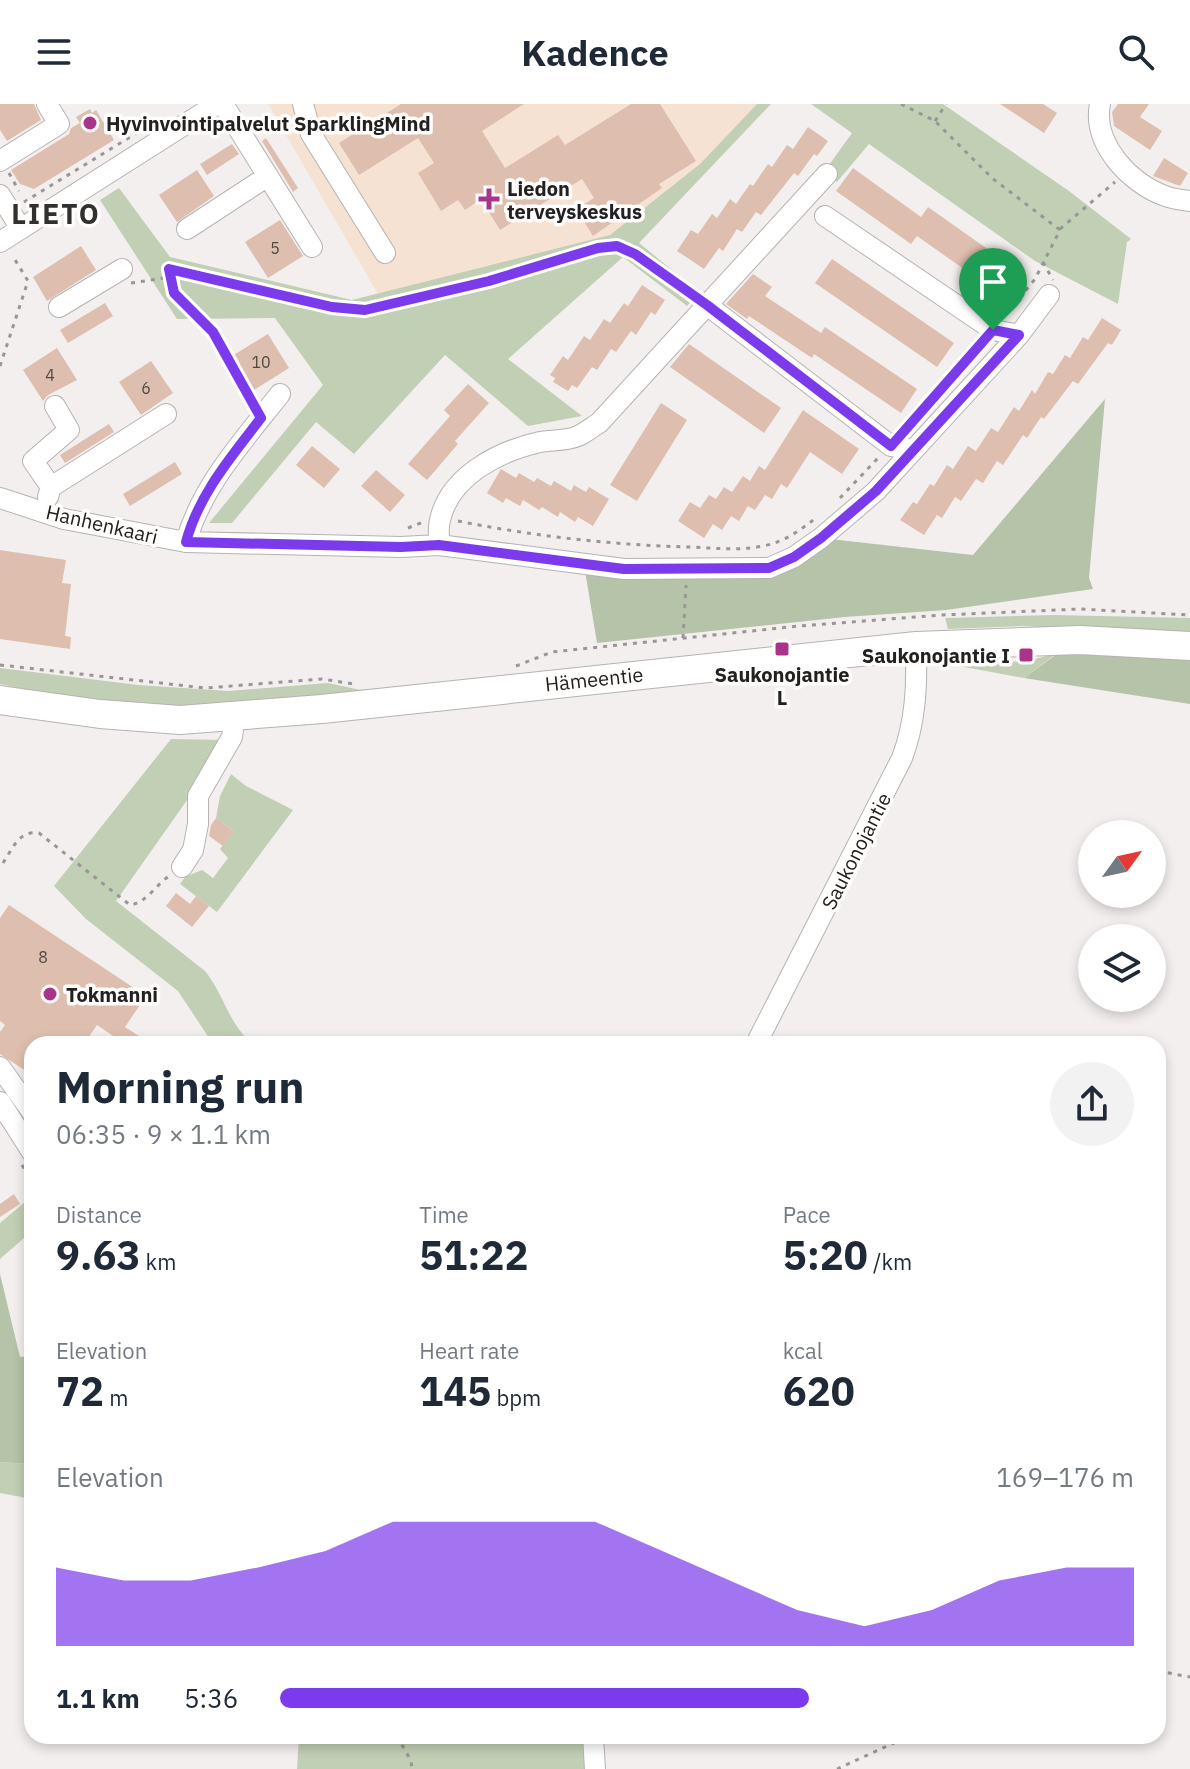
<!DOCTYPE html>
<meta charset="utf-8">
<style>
body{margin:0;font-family:"IBM Plex Sans",sans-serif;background:#f2f2f3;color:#1f2937;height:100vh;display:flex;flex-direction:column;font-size:30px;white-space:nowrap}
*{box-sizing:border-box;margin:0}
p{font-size:26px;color:#747a83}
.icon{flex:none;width:44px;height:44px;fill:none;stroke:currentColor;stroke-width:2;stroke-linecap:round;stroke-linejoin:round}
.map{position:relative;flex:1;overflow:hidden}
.sheet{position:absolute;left:24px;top:932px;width:1142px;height:708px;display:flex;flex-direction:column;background:#fff;border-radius:24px;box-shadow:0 4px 12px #0003}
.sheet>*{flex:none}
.needle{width:52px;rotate:57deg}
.tools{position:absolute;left:1078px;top:716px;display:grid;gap:16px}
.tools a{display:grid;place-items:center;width:88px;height:88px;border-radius:50%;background:#fff;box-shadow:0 4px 12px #0003;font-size:40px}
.pin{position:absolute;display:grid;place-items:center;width:68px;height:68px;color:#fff;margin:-82px -34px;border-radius:50% 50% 50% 0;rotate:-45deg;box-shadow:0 0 8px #0007}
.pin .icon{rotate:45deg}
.round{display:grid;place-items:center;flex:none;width:84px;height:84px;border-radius:42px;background:#f2f2f3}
.head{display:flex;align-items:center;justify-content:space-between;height:136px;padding:0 32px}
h1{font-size:44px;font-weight:700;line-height:60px}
.figures{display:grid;grid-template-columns:repeat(3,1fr);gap:12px;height:136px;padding:8px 32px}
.figures div{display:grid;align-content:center}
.figures b{font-size:40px;font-weight:700}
.figures small{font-size:22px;font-weight:400}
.figures p{font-size:22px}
.chart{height:224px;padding:16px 32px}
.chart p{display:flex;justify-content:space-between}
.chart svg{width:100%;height:144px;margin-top:8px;fill:#7c3aed;opacity:.7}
ul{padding:0 32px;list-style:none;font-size:26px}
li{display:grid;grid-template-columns:128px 96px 1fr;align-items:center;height:60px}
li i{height:20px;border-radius:10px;background:#7c3aed}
header{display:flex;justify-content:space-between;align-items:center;height:104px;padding:0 32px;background:#fff;font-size:36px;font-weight:700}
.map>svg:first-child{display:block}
.medical{fill:#f6e2d3}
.green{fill:#c1cfb4}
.forest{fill:#b5c3a8}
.building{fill:#debfaf}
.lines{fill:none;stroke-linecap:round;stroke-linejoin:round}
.minor-casing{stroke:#b6b3b1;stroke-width:22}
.highway-casing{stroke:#b6b3b1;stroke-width:30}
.path{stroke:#999696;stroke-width:3;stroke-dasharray:4 6;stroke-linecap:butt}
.minor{stroke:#fff;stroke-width:20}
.highway{stroke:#fff;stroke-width:28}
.route-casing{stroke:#fff;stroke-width:16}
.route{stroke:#7c3aed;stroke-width:10}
.poi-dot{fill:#ab348b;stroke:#fffdfc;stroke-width:3}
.labels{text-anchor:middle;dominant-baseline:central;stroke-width:7;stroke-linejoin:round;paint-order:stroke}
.number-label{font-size:16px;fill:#514844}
.poi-label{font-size:20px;font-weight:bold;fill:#222121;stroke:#fffdfc;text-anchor:start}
.street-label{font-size:20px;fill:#222121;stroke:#fffdfc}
.district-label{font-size:28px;font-weight:bold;letter-spacing:2px;fill:#32302f;stroke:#fffdfc}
</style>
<header><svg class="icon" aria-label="menu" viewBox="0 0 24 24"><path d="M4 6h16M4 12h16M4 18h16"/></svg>Kadence<svg class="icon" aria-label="search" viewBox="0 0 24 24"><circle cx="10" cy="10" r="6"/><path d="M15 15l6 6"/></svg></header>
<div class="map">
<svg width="1190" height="1665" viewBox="0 0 1190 1665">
<rect width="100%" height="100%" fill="#f3efee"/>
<!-- medical -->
<path class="medical" d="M268,0H757L700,60L610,131L378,190Z"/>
<!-- green -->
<path class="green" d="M757,0H771L639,139L699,188L687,202L623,153L508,255L582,312L528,322L445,251L354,350L316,318L232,419H209L323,281L275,214L177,215L100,96L119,84L170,153L352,196L610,131L700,60Z
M811,0H943L1069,87L1131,135L1127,138L1118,200L1035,157L869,40L837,78L824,68L852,29Z
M1054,511L1190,514V530L1023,522L948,525L945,514Z
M1057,549L1024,574L959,562L991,557L1024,558Z
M0,564L138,581L228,587L328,579L361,586L512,571L181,605L60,593L0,580Z
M171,635L226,636L192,689L116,797L205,867C224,890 228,920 253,940H213L178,887L86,815L54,782Z
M231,670L246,682L293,706L217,808L180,780L185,773L202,766L213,774L228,754L220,745L234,727L216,714L220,692Z
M32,1092V1127L0,1155V1119Z
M32,1355V1395L0,1389V1358L28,1360Z
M299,1632H485L487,1639L531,1632H585V1665H297Z"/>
<!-- forest -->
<path class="forest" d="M1105,295L1089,474L1093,485L946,506L845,513L597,539L584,461L769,464L821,434L973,451Z
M1058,549H1122L1190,556V600L1024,574Z
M0,1170L20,1253L32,1252V1355L28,1360L0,1358Z"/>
<!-- building -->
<path class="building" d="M0,0H34L41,16L7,37L0,26Z
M401,0H524L482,27L505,64L558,31L565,41L631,0H660L696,57L659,80L662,84L593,132L576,105L594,94L582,75L500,126L481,95L465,106L458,96L441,107L418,69L434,59L418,34L359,71L339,39Z
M1000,0H1043L1057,9L1044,29Z
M1118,0H1149L1140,13L1162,27L1150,46L1114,22L1112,8Z
M90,5L92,9L96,6L114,36L34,85L20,80L11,66L69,30L71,24L80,19L76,13Z
M808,23L828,37L817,52L814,50L798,72L794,69L761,111L756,108L742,128L737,125L723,147L719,144L704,165L677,147L691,126L698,130L712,110L717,114L730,95L736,100L750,80L753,82L768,60L772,63L787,41L793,45Z
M266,34L298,84L293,88L262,37Z
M232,40L239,50L207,71L200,60Z
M1164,54L1188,69L1180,82L1153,72Z
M853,64L921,113L928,103L1020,168L1002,192L917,132L911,140L836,87Z
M197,66L214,92L177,118L159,91Z
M280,116L303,152L268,174L245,138Z
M81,142L96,166L47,197L33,173Z
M832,155L954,239L937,263L815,179Z
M753,170L772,183L765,192L821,229L825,223L917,285L901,309L814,250L812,254L749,212L747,215L726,200Z
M642,181L665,196L655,211L651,208L636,231L631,227L616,248L611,245L597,266L592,263L577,284L572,281L568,287L553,278L555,274L550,271L563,252L568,256L584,232L590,236L604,215L610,219L624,199L628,202Z
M105,199L113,212L68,239L60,226Z
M1102,214L1121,226L1112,241L1108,239L1078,280L1073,277L1044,315L1041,313L1027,334L1023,331L1003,361L997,357L983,379L976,375L961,397L955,393L942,414L937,411L924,431L900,416L913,398L917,400L930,380L934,382L947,361L953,365L968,342L976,347L991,324L998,328L1014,303L1019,307L1032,286L1035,290L1048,268L1053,270L1065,251L1070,254L1083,233L1088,236Z
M268,230L289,264L254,286L232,252Z
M689,240L781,304L764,329L670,263Z
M57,244L77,276L48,291L43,297L23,266Z
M151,257L173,289L141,311L119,278Z
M468,280L489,299L455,337L458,340L427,376L408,360L450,312L444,306Z
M661,299L687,316L637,397L610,381Z
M803,306L859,345L842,370L810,348L787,384L781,380L772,395L765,391L755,406L748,402L739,417L731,412L722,426L713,420L704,434L678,417L690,398L700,404L709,391L716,395L724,383L732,388L743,372L750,377L759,362L765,366Z
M109,320L114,328L65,359L60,351Z
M312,342L340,365L324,384L296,361Z
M175,358L182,370L130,402L123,390Z
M501,365L516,374L519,369L534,378L537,374L551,382L554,377L571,387L574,381L586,388L589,383L609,395L593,422L578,413L575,418L560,408L558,413L542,403L539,406L523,396L520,402L506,394L503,399L487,389Z
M376,366L405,391L390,408L361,382Z
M0,446L66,456L62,479L71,480L65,532L71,533L70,545L0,535Z
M216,714L234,727L223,742L209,732L211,721Z
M176,789L190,800L196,792L209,802L192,823L166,802Z
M9,801L146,892L125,923L151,940H125L97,921L84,940H32V971L0,950V928L5,921L0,917V814Z
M14,1090L20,1100L0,1113V1100Z"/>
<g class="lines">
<defs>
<path id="minor" d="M223,0L312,143
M303,0L311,30L385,149
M1100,0C1092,40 1130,79 1165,92C1173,95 1182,96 1190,97
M0,57L59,20L47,0
M0,91L21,125
M825,112L993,226L1019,231
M187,125L268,72
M0,138L217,0
M707,201L891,342L913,346
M59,203L122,165
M51,383L166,310
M48,393L51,383L33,357L69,326L55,302
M0,394L64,415L186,438L401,443L439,441L624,465L769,464L794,453L821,434L876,387L1019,231L1049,191
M186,438C202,381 244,336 280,290
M439,441C439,433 438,423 440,416C450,371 500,347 540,338C552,336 567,337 578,332C585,329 592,323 599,319L827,70
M182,763L193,746L198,720V692L232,633L235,612
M756,940L902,654C916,617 917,581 916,542
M0,963L32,1008
M0,998L32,1048
M593,1632L595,1665"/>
<path id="highway" d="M0,596L100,610L180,616L322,605L916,542L1080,536L1190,542"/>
</defs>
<!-- minor casing -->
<use href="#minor" class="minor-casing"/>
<!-- highway casing -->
<use href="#highway" class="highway-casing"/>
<!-- path -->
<path class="path" d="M901,0L935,17L992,74L1060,126L1035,175L1004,213
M935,17L946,0
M9,69L19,87
M24,98L140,27
M1060,125L1115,78
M1043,158L1053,176
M131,179L171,173
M0,262L28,177L12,151
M253,299L213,228L174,189L169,165L332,203L365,206L489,177L598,144L617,142L635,150L694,192
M904,327L982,236
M840,394L879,353
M458,417C533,432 612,441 689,443C714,444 738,447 763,442C784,438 799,427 816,414
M408,424L423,418
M683,534L686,481
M0,561L205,584L322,575L354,580
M516,562L552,548L799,522L942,511L1080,505L1190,511
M3,759C13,744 19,726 39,729L130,801C146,799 156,781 169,772
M22,1061L32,1077
M1158,1567L1190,1573
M397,1632L411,1657L412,1665
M837,1665L909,1632"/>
<!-- minor -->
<use href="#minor" class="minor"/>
<!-- highway -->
<use href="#highway" class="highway"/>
</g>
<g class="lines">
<defs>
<path id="route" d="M617,142L635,150L707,201L891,342L993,226L1019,231L876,387L821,434L794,453L769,464L624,465L439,441L401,443L186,438C199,390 231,353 261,314L213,228L174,189L169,165L332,203L365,206L489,177L598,144Z"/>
</defs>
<!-- route casing -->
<use href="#route" class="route-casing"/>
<!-- route -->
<use href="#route" class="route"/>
</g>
<!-- markers -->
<g class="poi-dot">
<circle cx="90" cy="19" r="8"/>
<path d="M485 83h8v8h8v8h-8v8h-8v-8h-8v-8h8z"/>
<rect x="774" y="537" width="16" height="16" rx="4"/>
<rect x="1018" y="543" width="16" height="16" rx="4"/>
<circle cx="50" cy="890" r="8"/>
</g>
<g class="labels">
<!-- number labels -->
<g class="number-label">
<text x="275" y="144">5</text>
<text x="261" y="258">10</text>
<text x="50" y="271">4</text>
<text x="146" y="284">6</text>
<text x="43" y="853">8</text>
</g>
<!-- poi labels -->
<g class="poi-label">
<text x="106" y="19">Hyvinvointipalvelut SparklingMind</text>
<text x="507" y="84">Liedon<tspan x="507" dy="23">terveyskeskus</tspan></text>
<text x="1010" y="551" text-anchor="end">Saukonojantie I</text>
<text x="782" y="570" text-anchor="middle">Saukonojantie<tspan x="782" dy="23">L</tspan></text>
<text x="66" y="890">Tokmanni</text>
</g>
<!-- street labels -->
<g class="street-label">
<text transform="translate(102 420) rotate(13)">Hanhenkaari</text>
<text transform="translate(594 575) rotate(-6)">Hämeentie</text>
<text transform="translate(856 747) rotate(-63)">Saukonojantie</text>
</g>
<!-- district labels -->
<g class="district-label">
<text x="56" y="109">LIETO</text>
</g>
</g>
</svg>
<div class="tools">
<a><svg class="needle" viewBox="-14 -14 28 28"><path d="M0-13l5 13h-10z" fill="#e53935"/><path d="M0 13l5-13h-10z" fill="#747a83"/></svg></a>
<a><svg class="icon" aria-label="layers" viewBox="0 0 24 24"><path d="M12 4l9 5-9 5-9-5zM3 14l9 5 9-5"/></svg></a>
</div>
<div class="pin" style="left:993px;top:226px;background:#1e9e55"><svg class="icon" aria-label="arrive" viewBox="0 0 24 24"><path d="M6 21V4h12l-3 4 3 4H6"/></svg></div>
<section class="sheet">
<div class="head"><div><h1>Morning run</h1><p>06:35 · 9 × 1.1 km</p></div><a class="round"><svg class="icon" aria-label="share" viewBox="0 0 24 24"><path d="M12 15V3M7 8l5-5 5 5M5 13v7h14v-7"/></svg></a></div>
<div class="figures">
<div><p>Distance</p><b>9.63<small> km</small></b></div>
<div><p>Time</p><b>51:22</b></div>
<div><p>Pace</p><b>5:20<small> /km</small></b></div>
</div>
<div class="figures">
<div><p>Elevation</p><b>72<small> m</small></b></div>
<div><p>Heart rate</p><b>145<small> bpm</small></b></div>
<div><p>kcal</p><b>620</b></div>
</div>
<div class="chart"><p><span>Elevation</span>169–176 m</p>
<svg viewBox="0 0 160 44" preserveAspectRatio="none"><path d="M0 44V20L10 24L20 24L30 20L40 15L50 6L60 6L70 6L80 6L90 15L100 24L110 33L120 38L130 33L140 24L150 20L160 20V44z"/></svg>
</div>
<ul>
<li><b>1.1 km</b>5:36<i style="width:62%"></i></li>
</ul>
</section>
</div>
